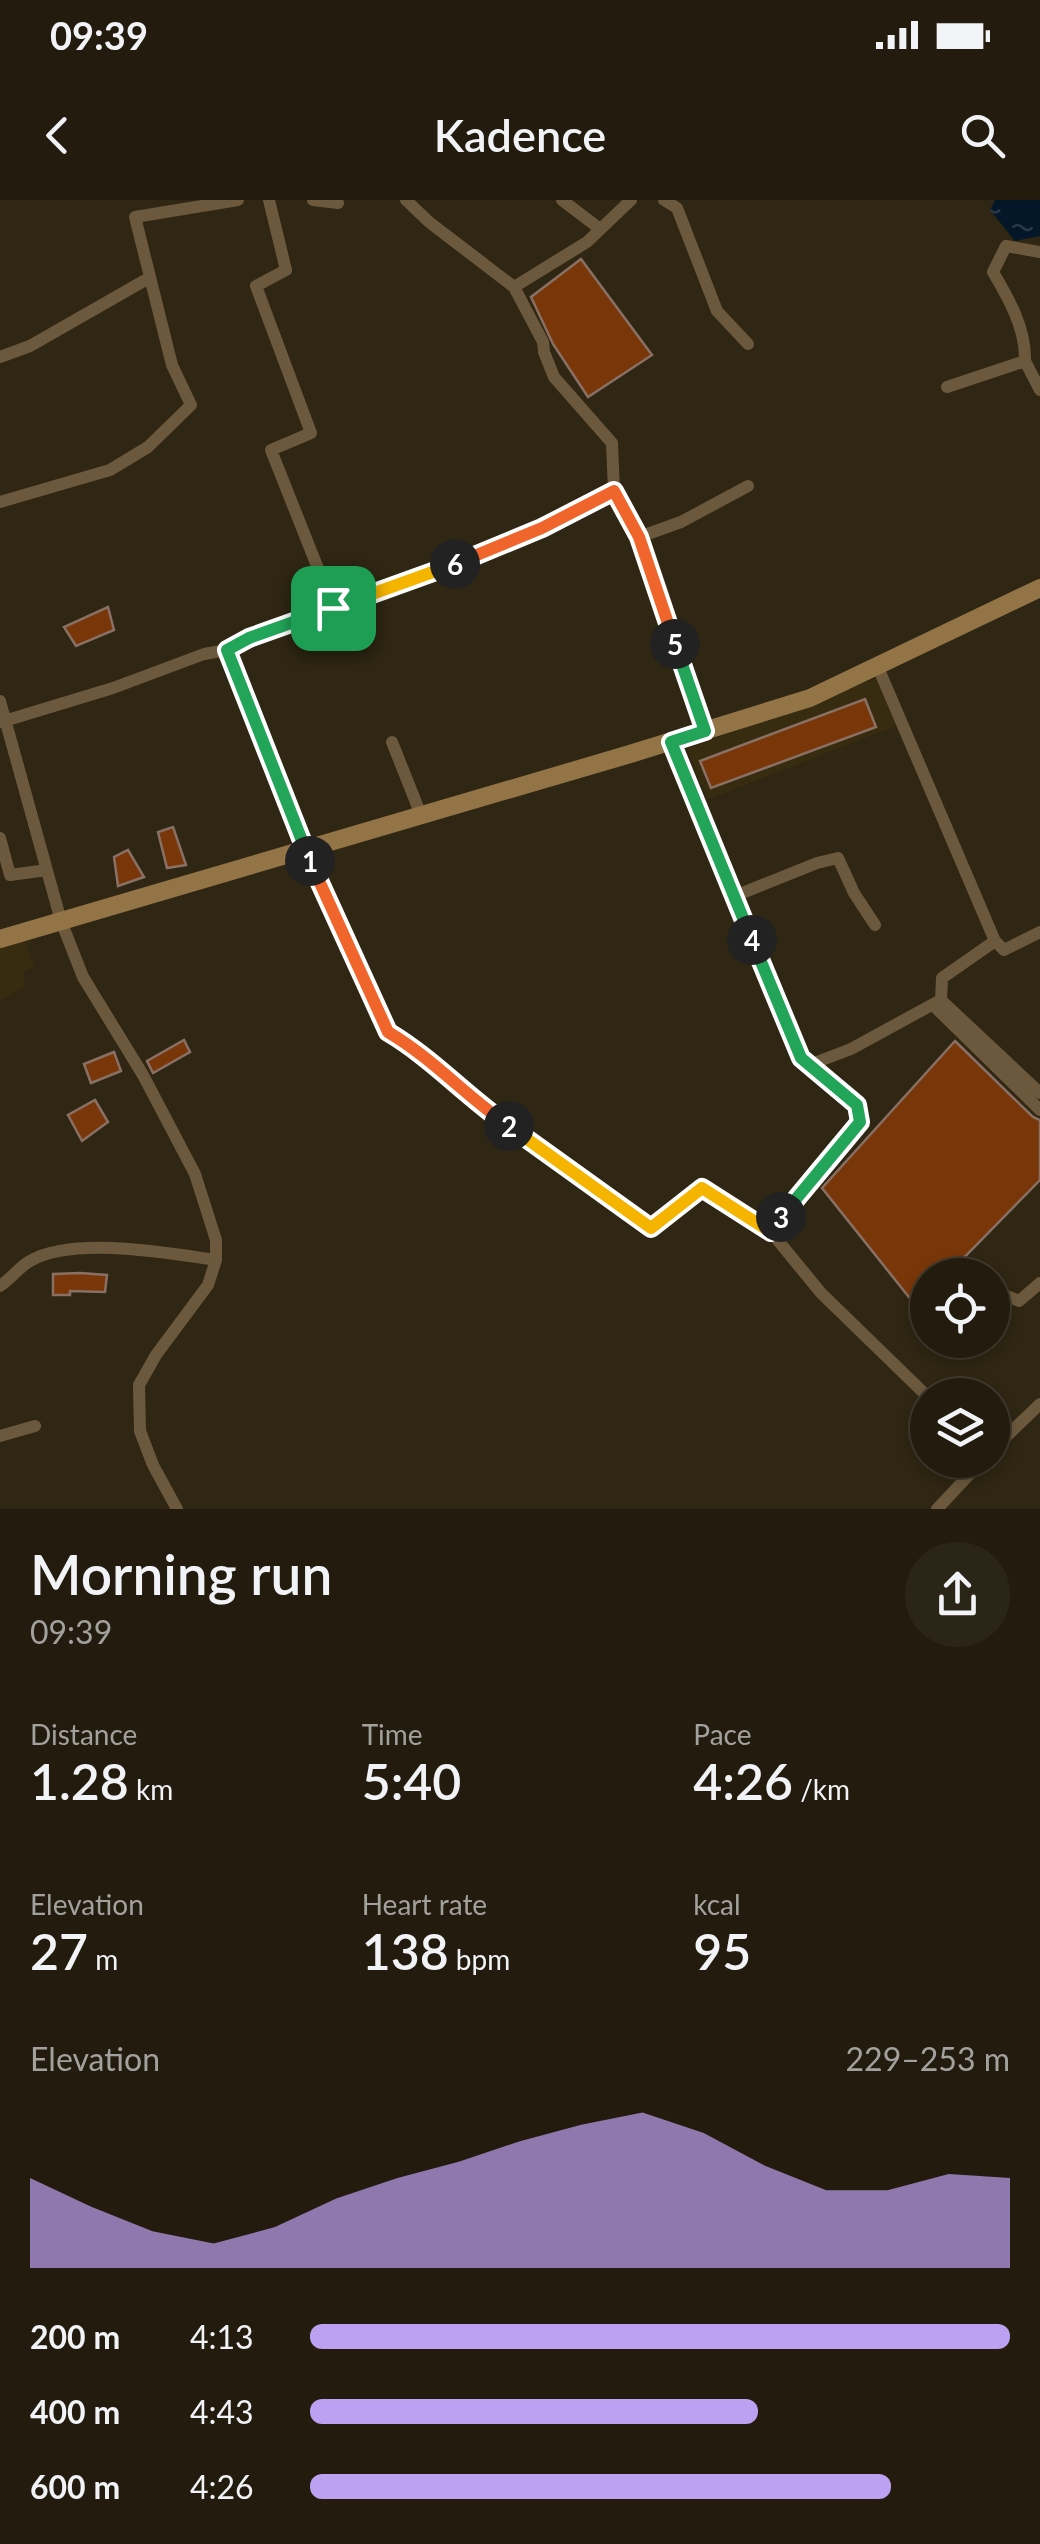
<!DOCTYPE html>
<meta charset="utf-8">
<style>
body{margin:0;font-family:Lato,sans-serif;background:#2b2517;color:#f1f3f6;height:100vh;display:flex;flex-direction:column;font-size:38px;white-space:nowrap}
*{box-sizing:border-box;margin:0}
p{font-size:32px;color:#a3a19e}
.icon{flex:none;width:55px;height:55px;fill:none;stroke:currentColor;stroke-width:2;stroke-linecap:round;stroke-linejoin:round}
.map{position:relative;height:1309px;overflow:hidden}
.side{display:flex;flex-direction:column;background:#231c0e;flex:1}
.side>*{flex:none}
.buttons{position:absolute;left:910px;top:1058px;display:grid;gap:20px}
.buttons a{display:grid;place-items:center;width:100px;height:100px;border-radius:50%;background:#231c0e;box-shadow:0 5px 15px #0003,0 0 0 2px #403a2e;font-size:50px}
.pin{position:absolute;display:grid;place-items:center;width:85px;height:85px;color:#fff;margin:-42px;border-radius:20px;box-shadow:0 5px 15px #0006}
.km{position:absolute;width:50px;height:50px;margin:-25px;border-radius:50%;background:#222;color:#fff;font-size:28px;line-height:50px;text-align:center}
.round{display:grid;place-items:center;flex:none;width:105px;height:105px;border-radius:52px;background:#2b2517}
.head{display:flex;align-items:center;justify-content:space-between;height:170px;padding:0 30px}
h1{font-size:55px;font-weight:600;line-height:75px}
.metrics{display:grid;grid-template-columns:repeat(3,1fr);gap:15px;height:170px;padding:10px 30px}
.metrics div{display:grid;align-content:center}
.metrics b{font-size:50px;font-weight:600}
.metrics small{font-size:28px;font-weight:400}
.metrics p{font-size:28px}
.chart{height:280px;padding:20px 30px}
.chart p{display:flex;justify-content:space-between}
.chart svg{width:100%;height:180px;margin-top:10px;fill:#bca0f2;opacity:.7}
ul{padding:0 30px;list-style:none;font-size:32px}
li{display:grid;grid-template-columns:160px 120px 1fr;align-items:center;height:75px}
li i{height:25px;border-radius:12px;background:#bca0f2}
.status{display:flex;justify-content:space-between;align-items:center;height:70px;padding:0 50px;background:#231c0e;direction:ltr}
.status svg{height:28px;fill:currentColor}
header{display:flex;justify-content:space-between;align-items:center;height:130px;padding:0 30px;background:#231c0e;font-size:45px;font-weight:600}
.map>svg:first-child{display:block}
.built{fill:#372b10}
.water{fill:url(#water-ripples)}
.building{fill:#793609;stroke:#887064;stroke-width:2.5}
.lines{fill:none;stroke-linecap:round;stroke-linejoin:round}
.street{stroke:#6c593d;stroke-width:12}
.secondary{stroke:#927447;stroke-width:18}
.split-1-casing{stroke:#fff;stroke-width:20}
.split-2-casing{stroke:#fff;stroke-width:20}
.split-3-casing{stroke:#fff;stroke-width:20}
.split-4-casing{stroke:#fff;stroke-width:20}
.split-5-casing{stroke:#fff;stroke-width:20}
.split-6-casing{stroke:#fff;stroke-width:20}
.split-7-casing{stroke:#fff;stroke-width:20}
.split-1{stroke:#22a559;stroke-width:12}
.split-2{stroke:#f0652b;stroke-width:12}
.split-3{stroke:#f5b400;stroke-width:12}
.split-4{stroke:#22a559;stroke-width:12}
.split-5{stroke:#22a559;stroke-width:12}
.split-6{stroke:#f0652b;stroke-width:12}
.split-7{stroke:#f5b400;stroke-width:12}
</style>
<div class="status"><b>09:39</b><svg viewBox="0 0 49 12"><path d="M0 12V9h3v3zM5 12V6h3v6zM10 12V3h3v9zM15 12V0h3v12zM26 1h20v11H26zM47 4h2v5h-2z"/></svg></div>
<header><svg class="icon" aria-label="back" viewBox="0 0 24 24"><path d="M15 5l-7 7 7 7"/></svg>Kadence<svg class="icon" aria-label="search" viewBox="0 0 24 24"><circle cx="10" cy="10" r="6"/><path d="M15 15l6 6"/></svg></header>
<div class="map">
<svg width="1040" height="1309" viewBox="0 0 1040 1309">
<defs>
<pattern id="water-ripples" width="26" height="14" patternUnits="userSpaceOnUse" patternTransform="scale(2.5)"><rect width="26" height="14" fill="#041728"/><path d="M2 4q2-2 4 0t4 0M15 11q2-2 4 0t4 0" fill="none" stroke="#283846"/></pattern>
</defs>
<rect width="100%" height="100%" fill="#2f2613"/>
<!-- built -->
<path class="built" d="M877,478L896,526L707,600L687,549Z
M26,740L34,767L23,772L26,786L0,801V747Z"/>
<!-- water -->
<path class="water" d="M995,0H1040V36L1015,41L990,10Z"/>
<!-- building -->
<path class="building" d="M581,59L652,155L588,197L553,144L531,97Z
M108,407L114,430L76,446L64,427Z
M865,499L876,527L711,588L700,561Z
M173,627L186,665L167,668L158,632Z
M128,650L144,677L118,686L114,657Z
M184,840L190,852L153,873L147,861Z
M955,841L1033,917L1040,920V980L947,1075H928V1095L916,1106L822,988Z
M114,852L121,871L91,883L84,864Z
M95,900L108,922L82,941L68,915Z
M80,1073L107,1075L105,1092L70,1091V1095H53V1074Z"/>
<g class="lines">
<!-- street -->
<path class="street" d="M269,0L286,70L256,86L311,233L271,250L344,434
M313,0L338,3
M406,0L429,22L514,87L543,142L544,152L554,177L612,243L614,291L639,337L705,531
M562,0L600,29
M664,0L677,8L717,111L748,144
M514,87L587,42L631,0
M0,157L30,146L149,78
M1025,161C1026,129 1009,99 993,72L1006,46L1040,52
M947,187L1025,161L1040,190
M0,302L110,270L148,247L191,205L172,165L135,17L238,0
M639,337L681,322L748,286
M227,450L318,680L388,832L411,845L471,900L651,1028L702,987L771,1032
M877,465L995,741L942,778L941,800L1040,893
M0,501L61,721L83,777L143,875L195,974L216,1040V1060L208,1085L156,1155L139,1185L140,1231L153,1265L177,1309
M1,522L113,488L204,454L227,450L249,438L485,353L614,291
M671,541L801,858L857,905L860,922L786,1009L771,1032L821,1093L928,1197
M392,542L421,615
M0,638L10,675L47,670
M735,696L817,663L838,658L854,693L875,725
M995,741L1004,750L1040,732
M933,805L1040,910
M809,865L851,849L937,802
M0,1086C11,1079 19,1067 30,1061C74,1036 167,1053 216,1060
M992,1090L1019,1101L1040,1083
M0,1236L35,1226
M992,1250L1040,1204
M937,1309L983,1260"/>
<!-- secondary -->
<path class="secondary" d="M0,739L630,554L810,498L1040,388"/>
</g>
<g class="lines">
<defs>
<path id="split-1" d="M310,661L227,450L249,438L333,408"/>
<path id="split-2" d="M310,661L388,832C432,858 467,897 509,926"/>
<path id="split-3" d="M509,926L651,1028L702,988L771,1032L781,1017"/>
<path id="split-4" d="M752,740L801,858L857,905L860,922L781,1017"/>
<path id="split-5" d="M675,444L705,531L671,542L752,740"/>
<path id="split-6" d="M455,364L542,328L614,291L639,337L675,444"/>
<path id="split-7" d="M333,408L455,364"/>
</defs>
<!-- split-1 casing -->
<use href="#split-1" class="split-1-casing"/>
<!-- split-2 casing -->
<use href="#split-2" class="split-2-casing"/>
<!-- split-3 casing -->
<use href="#split-3" class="split-3-casing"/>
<!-- split-4 casing -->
<use href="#split-4" class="split-4-casing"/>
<!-- split-5 casing -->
<use href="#split-5" class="split-5-casing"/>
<!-- split-6 casing -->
<use href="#split-6" class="split-6-casing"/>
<!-- split-7 casing -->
<use href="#split-7" class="split-7-casing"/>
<!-- split-1 -->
<use href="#split-1" class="split-1"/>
<!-- split-2 -->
<use href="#split-2" class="split-2"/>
<!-- split-3 -->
<use href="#split-3" class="split-3"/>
<!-- split-4 -->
<use href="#split-4" class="split-4"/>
<!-- split-5 -->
<use href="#split-5" class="split-5"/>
<!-- split-6 -->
<use href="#split-6" class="split-6"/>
<!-- split-7 -->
<use href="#split-7" class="split-7"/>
</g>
</svg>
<div class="buttons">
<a><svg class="icon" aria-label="locate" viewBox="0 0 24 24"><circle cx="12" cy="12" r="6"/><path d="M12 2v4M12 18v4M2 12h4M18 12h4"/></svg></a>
<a><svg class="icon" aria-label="layers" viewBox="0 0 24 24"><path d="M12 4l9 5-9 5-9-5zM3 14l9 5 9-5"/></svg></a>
</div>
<div class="pin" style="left:333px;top:408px;background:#1e9e55"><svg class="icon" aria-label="arrive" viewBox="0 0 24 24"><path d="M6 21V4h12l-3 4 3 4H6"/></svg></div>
<b class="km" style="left:310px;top:661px">1</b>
<b class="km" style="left:509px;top:926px">2</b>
<b class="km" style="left:781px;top:1017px">3</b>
<b class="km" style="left:752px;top:740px">4</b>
<b class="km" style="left:675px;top:444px">5</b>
<b class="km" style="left:455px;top:364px">6</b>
</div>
<section class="side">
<div class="head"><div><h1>Morning run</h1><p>09:39</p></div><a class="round"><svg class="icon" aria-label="share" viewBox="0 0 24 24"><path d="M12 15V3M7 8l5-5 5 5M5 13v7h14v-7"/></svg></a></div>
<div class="metrics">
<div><p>Distance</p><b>1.28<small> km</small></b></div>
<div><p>Time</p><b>5:40</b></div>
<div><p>Pace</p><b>4:26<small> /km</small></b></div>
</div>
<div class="metrics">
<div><p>Elevation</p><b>27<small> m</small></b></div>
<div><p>Heart rate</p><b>138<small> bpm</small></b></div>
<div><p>kcal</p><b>95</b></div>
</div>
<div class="chart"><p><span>Elevation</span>229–253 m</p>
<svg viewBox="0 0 160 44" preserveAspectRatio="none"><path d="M0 44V22L10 29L20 35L30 38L40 34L50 27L60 22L70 18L80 13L90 9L100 6L110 11L120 19L130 25L140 25L150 21L160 22V44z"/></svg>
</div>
<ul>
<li><b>200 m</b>4:13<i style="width:100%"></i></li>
<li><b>400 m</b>4:43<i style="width:64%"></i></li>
<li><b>600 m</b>4:26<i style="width:83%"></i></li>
</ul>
</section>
